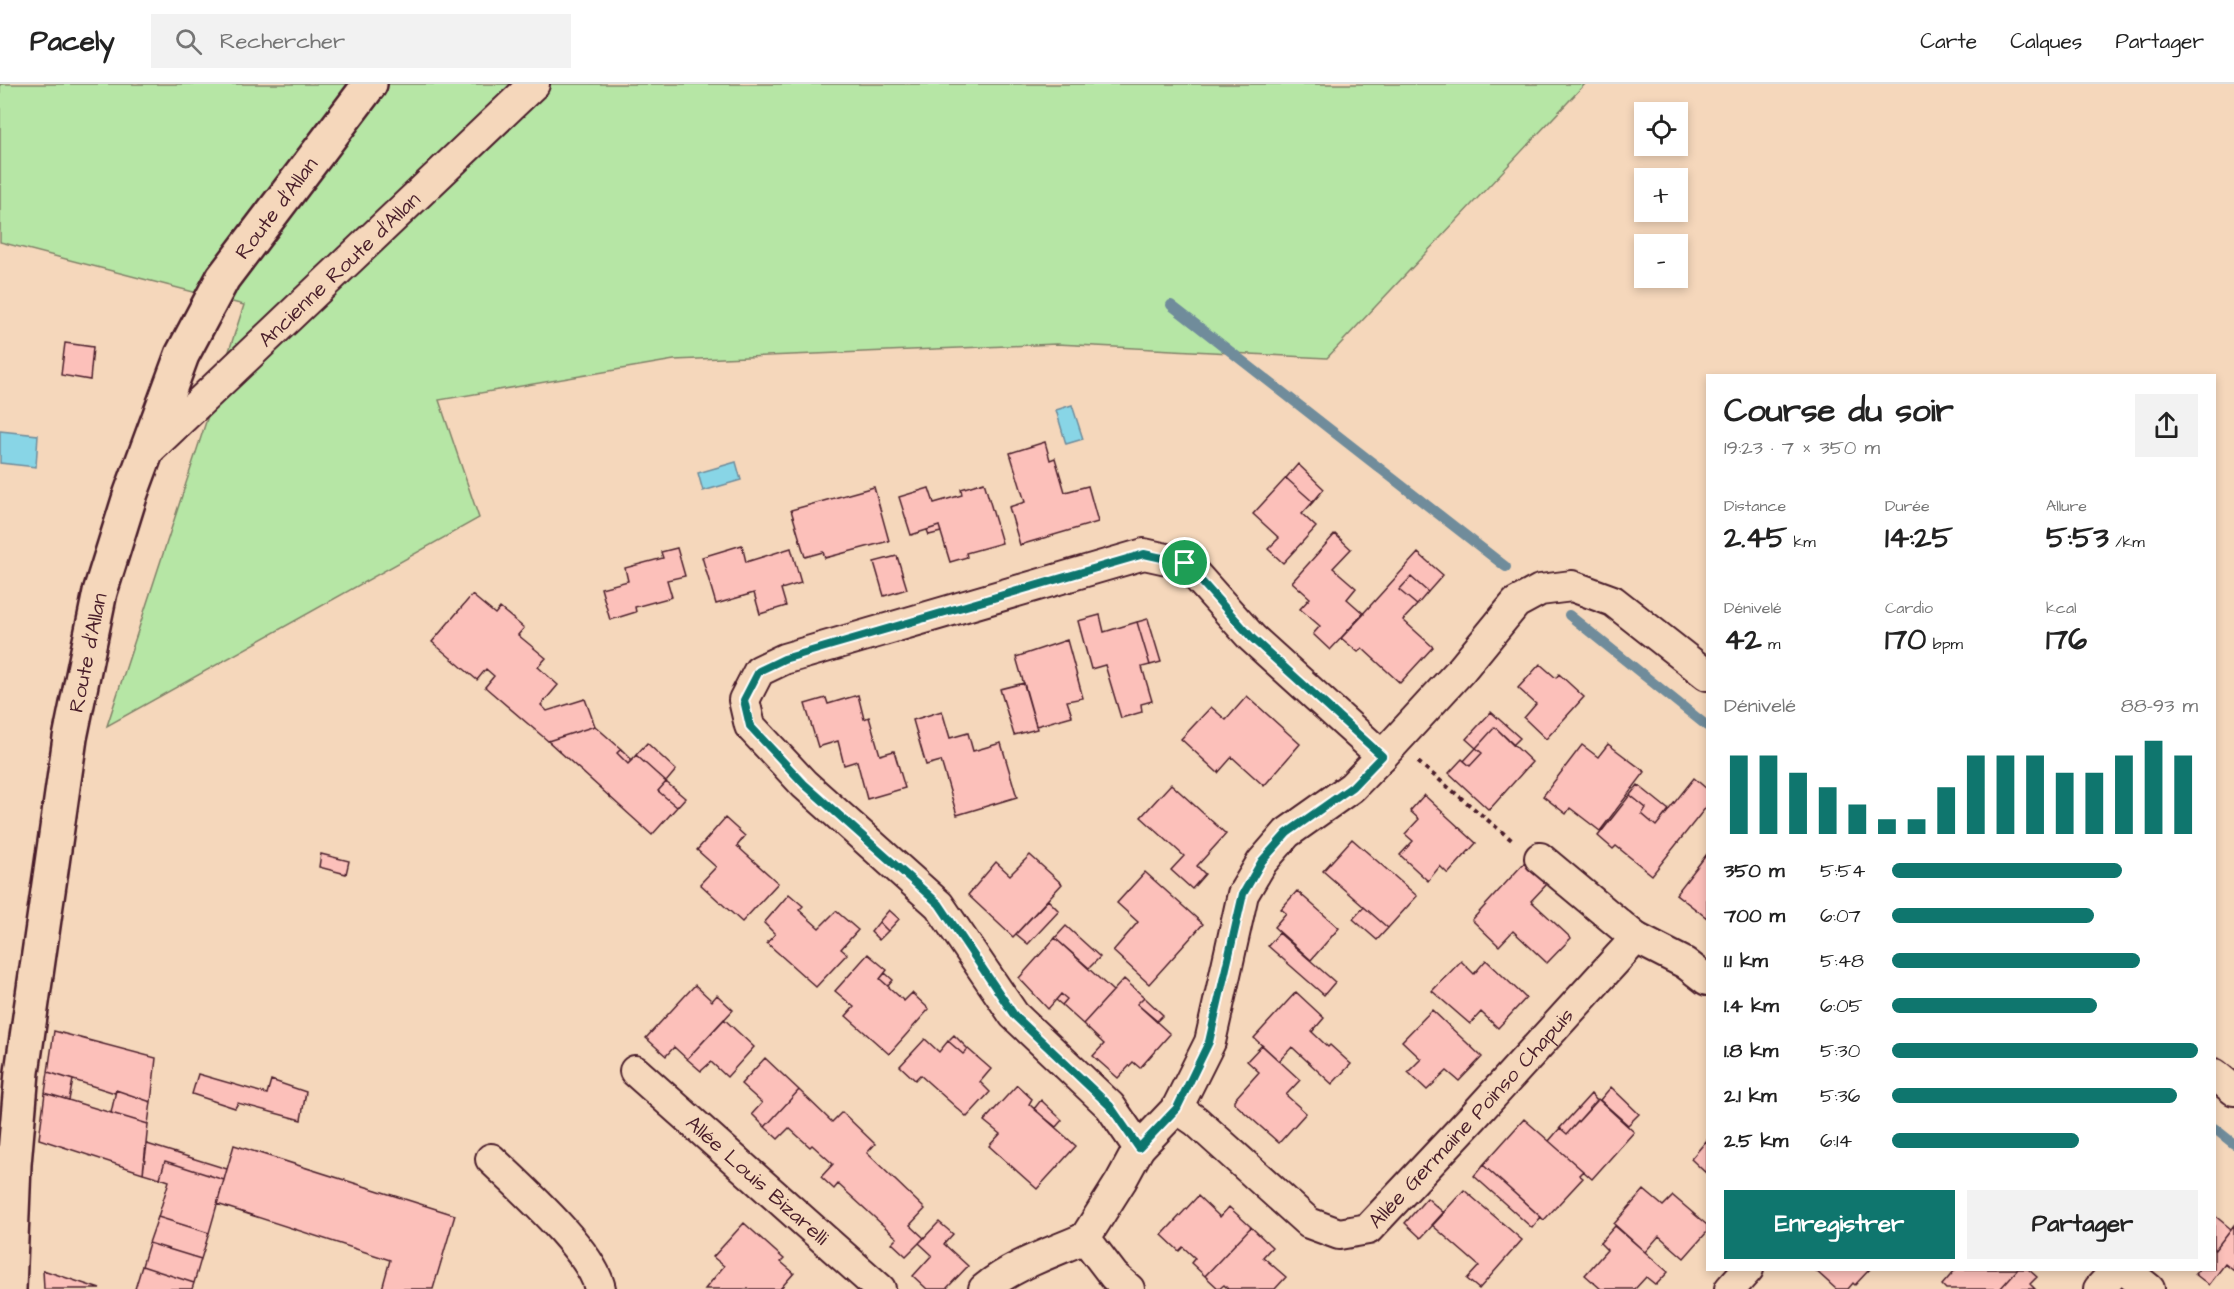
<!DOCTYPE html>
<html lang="fr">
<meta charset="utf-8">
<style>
body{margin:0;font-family:"Architects Daughter",sans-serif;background:#f2f2f2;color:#222;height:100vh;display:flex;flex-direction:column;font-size:22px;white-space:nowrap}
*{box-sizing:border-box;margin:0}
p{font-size:20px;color:#767676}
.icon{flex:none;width:33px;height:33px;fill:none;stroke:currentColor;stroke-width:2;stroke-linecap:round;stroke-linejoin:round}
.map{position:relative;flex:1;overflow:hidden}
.details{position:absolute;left:1706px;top:290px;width:510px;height:897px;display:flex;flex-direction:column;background:#fff;border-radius:0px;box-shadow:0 3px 9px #0003}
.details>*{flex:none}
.fabs{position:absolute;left:1634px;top:18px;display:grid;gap:12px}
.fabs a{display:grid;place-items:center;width:54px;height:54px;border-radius:0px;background:#fff;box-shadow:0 3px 9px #0003;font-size:30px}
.pin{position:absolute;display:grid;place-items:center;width:51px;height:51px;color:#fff;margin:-26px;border:3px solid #fff;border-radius:50%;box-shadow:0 2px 6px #0007}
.round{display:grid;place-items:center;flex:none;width:63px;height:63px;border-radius:0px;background:#f2f2f2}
.summary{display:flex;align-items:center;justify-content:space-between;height:102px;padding:0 18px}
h1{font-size:33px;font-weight:700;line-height:45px}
.figures{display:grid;grid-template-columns:repeat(3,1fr);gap:9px;height:102px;padding:6px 18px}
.figures div{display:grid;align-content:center}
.figures b{font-size:30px;font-weight:700}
.figures small{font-size:16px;font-weight:400}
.figures p{font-size:16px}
.chart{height:168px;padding:12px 18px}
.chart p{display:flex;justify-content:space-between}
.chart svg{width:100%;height:108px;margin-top:6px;stroke:#0f766e;stroke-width:6}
.primary-button{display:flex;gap:12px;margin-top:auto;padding:12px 18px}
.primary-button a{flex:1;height:69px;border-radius:0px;background:#0f766e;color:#fff;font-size:24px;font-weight:700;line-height:69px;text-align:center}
.primary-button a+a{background:#f2f2f2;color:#222}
ul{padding:0 18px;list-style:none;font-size:20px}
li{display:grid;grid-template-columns:96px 72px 1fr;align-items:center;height:45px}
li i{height:15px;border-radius:8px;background:#0f766e}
header{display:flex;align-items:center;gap:36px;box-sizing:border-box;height:84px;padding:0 30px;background:#fff;border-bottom:2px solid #e0e0e0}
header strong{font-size:28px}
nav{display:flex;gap:33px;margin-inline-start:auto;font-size:21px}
.search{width:420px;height:54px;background:#f2f2f2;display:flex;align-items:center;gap:15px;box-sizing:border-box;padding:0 21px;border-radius:0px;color:#767676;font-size:22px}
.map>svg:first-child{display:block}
.green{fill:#b6e6a5;stroke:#808268;stroke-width:1.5}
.water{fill:#88d5e6;stroke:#6f8c9b;stroke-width:1.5}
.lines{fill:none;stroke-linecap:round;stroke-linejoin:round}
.stream{stroke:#6f8c9b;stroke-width:10}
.building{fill:#fcc0ba;stroke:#4a1f2b;stroke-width:1.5}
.minor-casing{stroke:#4a1f2b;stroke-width:34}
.tertiary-casing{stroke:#4a1f2b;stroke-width:38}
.path{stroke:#4a1f2b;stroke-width:4;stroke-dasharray:4.5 4.5;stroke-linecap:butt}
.minor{stroke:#f5d7bb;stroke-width:30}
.tertiary{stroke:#f5d7bb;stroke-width:33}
.route-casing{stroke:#fff;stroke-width:12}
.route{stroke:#0f766e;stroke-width:8}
.labels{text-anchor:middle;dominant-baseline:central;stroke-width:6;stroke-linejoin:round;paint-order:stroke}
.street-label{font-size:21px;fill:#4a1f2b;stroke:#f5d7bb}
</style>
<header>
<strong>Pacely</strong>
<div class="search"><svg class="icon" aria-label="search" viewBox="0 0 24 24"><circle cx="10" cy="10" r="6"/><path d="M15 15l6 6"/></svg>Rechercher</div>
<nav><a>Carte</a><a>Calques</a><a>Partager</a></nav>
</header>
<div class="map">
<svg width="2234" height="1205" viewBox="0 0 2234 1205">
<rect width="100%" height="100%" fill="#f5d7bb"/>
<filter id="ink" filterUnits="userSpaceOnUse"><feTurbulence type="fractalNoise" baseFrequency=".0167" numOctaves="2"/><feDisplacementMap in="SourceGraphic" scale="12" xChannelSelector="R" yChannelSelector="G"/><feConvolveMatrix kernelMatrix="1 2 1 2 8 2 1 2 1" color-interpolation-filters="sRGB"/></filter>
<g filter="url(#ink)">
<!-- green -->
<path class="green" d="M0,0H1585L1327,274L1057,260L674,276L439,316L479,434L107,642L244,221L0,158Z"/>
<!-- water -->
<path class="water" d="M1072,321L1083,355L1066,360L1056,326Z
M0,347L38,351L36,383L0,379Z
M736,378L741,396L703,407L698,389Z"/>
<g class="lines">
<!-- stream -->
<path class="stream" d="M1171,221L1506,483
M1569,531L1707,642
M2214,1044L2234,1060"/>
</g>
<!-- building -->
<path class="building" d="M65,259L93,263L90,296L61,291Z
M1045,358L1050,376L1055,374L1065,408L1088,402L1098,438L1020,461L1009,423L1025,418L1010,369Z
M1298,380L1324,405L1313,418L1286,394Z
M1286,394L1313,418L1302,430L1316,443L1283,479L1268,465L1279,454L1253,430Z
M984,398L1002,459L966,469L967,473L950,478L939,442L911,451L899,413L929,404L934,419L962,411L961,405Z
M874,403L889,457L825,474L823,468L805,473L791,426Z
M939,442L941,448L929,451L927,446Z
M1335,450L1351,465L1333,484L1356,504L1347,515L1364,530L1330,566L1313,550L1320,542L1300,525L1310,514L1292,498Z
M742,461L746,478L791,464L801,499L781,505L786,522L760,530L754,509L716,520L702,473Z
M677,464L685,492L667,496L672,513L635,523L636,528L610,536L601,504L628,497L625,484L663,474L661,468Z
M1418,469L1443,491L1428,508L1411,493L1399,506L1417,521L1403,536L1433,563L1400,599L1362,564L1358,568L1341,554Z
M897,472L907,505L884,512L874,478Z
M1411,493L1428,508L1417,521L1399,506Z
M472,511L495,530L500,524L524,544L518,551L546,574L538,583L558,601L541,621L547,627L585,615L595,642L548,657L485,603L494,592L486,585L477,596L432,558Z
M1100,531L1104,548L1137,538L1150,581L1142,583L1152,617L1141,620L1142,628L1121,634L1105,581L1091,585L1078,537Z
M1148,535L1161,578L1150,581L1137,538Z
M1067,556L1083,614L1067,617L1072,632L1036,642L1016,573Z
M1540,580L1556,594L1559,590L1584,613L1546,655L1524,634L1536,620L1518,604Z
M1024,599L1037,645L1014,651L1000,605Z
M858,611L864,635L869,633L880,671L894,667L905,704L867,715L857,677L844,681L838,657L818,663L805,620L826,614L828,620Z
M1247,612L1300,660L1264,702L1232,673L1218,689L1181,655L1211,623L1226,636Z
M942,627L950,654L968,649L973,667L1001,659L1017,713L957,731L941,677L926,681L913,636Z
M1491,628L1520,654L1513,661L1495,643L1476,664L1466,655Z
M595,642L621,665L617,669L628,680L636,671L666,698L658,707L677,723L652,751L548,657Z
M1495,643L1532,678L1489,726L1449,689L1462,675L1470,682L1482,669L1476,664Z
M647,659L676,686L666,698L636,671Z
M1608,660L1645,688L1600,747L1570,724L1566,730L1543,712L1582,661L1598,673Z
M1476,664L1482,669L1470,682L1464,677Z
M621,665L632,676L628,680L617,669Z
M1694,694L1707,705V722L1652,791L1616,762L1613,765L1598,752L1630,711L1646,724L1642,730L1656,742Z
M666,698L685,714L677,723L658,707Z
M1171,700L1226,750L1197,782L1205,790L1192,805L1171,786L1184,772L1141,733Z
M1638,701L1669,726L1656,742L1642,730L1646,724L1630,711Z
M1424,711L1476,759L1448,790L1440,782L1428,797L1400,771L1413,757L1405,750L1419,735L1410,727Z
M725,734L745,752L737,762L778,799L742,838L700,800L716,783L697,766Z
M1352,755L1417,812L1388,844L1323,787Z
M321,770L349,777L346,790L319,783Z
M1707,770V834L1676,810Z
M1030,771L1062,800L1013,853L968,811L996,778L1010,791Z
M1524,779L1547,800L1531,817L1571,854L1547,879L1513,847L1499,862L1472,836Z
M1145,788L1203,840L1149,900L1113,867L1138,838L1117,819Z
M1297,807L1339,844L1311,876L1274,843L1286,829L1281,825Z
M789,810L803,822L799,826L819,844L836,827L858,846L841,865L847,870L816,903L767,859L775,850L764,839Z
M1048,816L1059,827L1028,860L1016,850Z
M1364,823L1388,844L1377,856L1353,835Z
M889,826L899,835L888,847L879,838Z
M879,838L888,847L879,856L871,848Z
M1066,842L1100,873L1089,884L1055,854Z
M1279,849L1335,898L1324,911L1268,862Z
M1055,854L1113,907L1083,940L1062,921L1067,915L1061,910L1048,925L1019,894Z
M868,870L887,886L880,895L904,917L912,909L929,925L889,970L846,932L854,923L835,907Z
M1486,876L1526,914L1498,944L1481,928L1470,940L1432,907L1461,877L1474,890Z
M885,889L893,896L888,902L880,895Z
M1124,895L1144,913L1137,920L1170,950L1140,984L1133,978L1118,994L1093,972L1104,960L1083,940Z
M695,901L712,917L717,911L733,926L687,975L674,963L666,972L646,954Z
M1296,908L1324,934L1312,948L1328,963L1330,961L1351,980L1332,1000L1292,963L1279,977L1254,954Z
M1061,910L1067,915L1062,921L1056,916Z
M1144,913L1163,931L1157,937L1137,920Z
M1432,926L1482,973L1459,997L1447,987L1427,1006L1408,988L1421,975L1402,957Z
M724,935L754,963L727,993L711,978L701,987L687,975Z
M54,947L156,974L151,1018L116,1006L115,1009L48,988Z
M954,951L968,965L963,970L948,957Z
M925,955L939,968L948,957L963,970L968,965L991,985L980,998L990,1008L967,1033L920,991L915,996L900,982Z
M1262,961L1300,996L1286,1011L1306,1029L1279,1059L1234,1019V1016L1259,988L1247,977Z
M765,974L799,1006L765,1043L752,1030L762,1019L741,1000Z
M48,988L73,996L69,1016L45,1009Z
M198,990L267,1010L271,996L306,1008L301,1036L238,1019L235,1024L192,1010Z
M1017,1001L1032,1015L1029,1020L1076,1062L1037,1105L989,1062L1000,1050L984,1037Z
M1611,1003L1639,1030L1628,1041L1600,1016Z
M116,1006L151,1018L148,1040L111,1029Z
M799,1006L832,1038L842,1028L875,1060L867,1069L925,1125L910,1141L924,1154L906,1172L892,1159L897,1154L838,1100L834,1105L821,1093L833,1080L812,1061L810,1063L789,1044L778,1055L765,1043Z
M45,1009L148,1040L143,1089L39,1055Z
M1591,1010L1597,1017L1567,1050L1560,1044Z
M1598,1015L1634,1048L1592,1095L1549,1057L1560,1044L1567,1050Z
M1041,1016L1062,1036L1056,1043L1034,1025Z
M1524,1035L1583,1087L1579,1091L1583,1094L1544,1136L1483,1081Z
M1707,1056V1090L1691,1075Z
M147,1060L227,1085L224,1096L165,1077L160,1094L143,1089Z
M234,1061L455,1131L433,1205H382L390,1176L217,1120Z
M165,1077L224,1096L209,1149L158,1133L169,1097L160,1094Z
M1483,1081L1541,1133L1532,1144L1474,1092Z
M1464,1106L1522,1156L1479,1205L1467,1195L1479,1182L1432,1141Z
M1644,1106L1663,1122L1673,1112L1707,1141V1148L1684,1174L1659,1152L1645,1168L1614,1140Z
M1198,1112L1220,1133L1229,1123L1251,1143L1205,1192L1191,1179L1195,1174L1183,1163L1179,1167L1162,1151Z
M1427,1114L1444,1129L1421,1154L1405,1139Z
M2214,1131L2231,1145L2214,1167Z
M158,1133L209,1149L201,1175L149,1159Z
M939,1138L953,1150L944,1160L968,1182L946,1205H927L913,1192L932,1171L919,1159Z
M744,1139L784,1175L781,1178L794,1189L780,1205H705L724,1182L713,1173Z
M2234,1141V1187L2225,1180L2209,1201L2195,1190L2199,1185H2214V1167Z
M1615,1142L1668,1188L1656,1201L1646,1193L1635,1205H1601L1585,1191L1607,1166L1600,1159Z
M1251,1143L1272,1163L1263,1173L1286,1193L1275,1205H1228L1224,1201L1219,1205L1205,1192Z
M149,1159L201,1175L194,1199L142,1182Z
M142,1182L194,1199L192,1205H135Z
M1814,1185H1870L1855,1201L1853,1199L1848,1205H1836Z
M1956,1185H2018L2000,1205H1946L1942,1201Z
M2018,1185H2028L2037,1193L2030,1200L2035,1205H2000Z
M43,1186L100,1205H44Z"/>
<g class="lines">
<defs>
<g id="minor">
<path id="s1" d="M145,370L534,0"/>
<path d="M1540,774L1636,854"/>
<path id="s2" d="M635,987L880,1205"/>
<path d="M2214,990L2234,1006"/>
<path id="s3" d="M1177,1024L1196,1037L1309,1139L1339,1150L1368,1145L1473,1033L1636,854L1685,879L1707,896"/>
<path d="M1139,1064L1110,1022L1014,931L939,821L804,700L750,642L744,616L759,587L784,575L1144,470L1185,479L1252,554L1382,672"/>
<path d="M491,1075C520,1103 593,1168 600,1205"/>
<path d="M2124,1185L2149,1205"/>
<path d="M984,1205C1013,1181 1051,1169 1085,1154"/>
<path d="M1129,1205L1114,1192L1085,1154L1121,1097L1139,1064L1177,1024L1210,958L1243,810L1262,778L1287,749L1352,703L1382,672L1462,585L1516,519L1540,506L1572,502L1613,517L1707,591"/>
<path d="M1730,1205L1748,1185"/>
<path d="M2099,1205L2117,1185"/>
</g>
<g id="tertiary">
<path id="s4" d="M9,1205L14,1080L22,988L70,654L100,508L131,409L182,271L223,194L370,0"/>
</g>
</defs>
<!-- minor casing -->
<use href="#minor" class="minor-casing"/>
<!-- tertiary casing -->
<use href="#tertiary" class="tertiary-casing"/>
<!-- path -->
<path class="path" d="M1418,678L1514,758"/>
<!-- minor -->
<use href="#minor" class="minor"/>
<!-- tertiary -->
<use href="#tertiary" class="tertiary"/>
</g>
</g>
<g class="lines" filter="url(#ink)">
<defs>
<path id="route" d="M1144,470L1185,479L1252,554L1382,672L1352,703L1287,749L1262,777L1243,810L1209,958L1177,1024L1139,1064L1110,1022L1014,931L939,820L804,700L750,642L744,616L759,587L784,575Z"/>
</defs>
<!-- route casing -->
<use href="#route" class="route-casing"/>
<!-- route -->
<use href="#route" class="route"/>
</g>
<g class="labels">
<!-- street labels -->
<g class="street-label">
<text stroke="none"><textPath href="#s4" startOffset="1130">Route d'Allan</textPath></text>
<text stroke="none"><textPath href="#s1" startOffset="268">Ancienne Route d'Allan</textPath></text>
<text stroke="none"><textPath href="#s4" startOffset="642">Route d'Allan</textPath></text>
<text stroke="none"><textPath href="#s3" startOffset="388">Allée Germaine Poinso Chapuis</textPath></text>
<text stroke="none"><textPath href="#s2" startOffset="164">Allée Louis Bizarelli</textPath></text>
</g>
</g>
</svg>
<div class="fabs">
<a><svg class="icon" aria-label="locate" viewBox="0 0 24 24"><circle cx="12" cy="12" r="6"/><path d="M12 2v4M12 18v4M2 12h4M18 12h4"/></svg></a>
<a>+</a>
<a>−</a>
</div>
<div class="pin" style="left:1185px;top:479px;background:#1e9e55"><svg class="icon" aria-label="arrive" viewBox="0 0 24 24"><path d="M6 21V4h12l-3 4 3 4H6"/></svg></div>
<section class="details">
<div class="summary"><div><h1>Course du soir</h1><p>19:23 · 7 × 350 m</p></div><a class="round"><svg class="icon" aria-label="share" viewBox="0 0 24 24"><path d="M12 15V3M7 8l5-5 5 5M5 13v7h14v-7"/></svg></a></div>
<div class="figures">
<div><p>Distance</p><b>2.45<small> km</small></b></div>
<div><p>Durée</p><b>14:25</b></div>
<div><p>Allure</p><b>5:53<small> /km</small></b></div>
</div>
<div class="figures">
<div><p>Dénivelé</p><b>42<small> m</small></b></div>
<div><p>Cardio</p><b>170<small> bpm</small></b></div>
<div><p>kcal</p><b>176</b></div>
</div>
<div class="chart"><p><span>Dénivelé</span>88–93 m</p>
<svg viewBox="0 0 160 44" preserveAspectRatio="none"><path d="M5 44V12M15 44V12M25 44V19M35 44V25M45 44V32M55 44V38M65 44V38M75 44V25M85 44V12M95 44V12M105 44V12M115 44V19M125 44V19M135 44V12M145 44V6M155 44V12"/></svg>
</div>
<ul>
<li><b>350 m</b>5:54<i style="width:75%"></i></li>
<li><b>700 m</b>6:07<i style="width:66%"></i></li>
<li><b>1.1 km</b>5:48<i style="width:81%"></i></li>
<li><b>1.4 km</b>6:05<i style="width:67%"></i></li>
<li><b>1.8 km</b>5:30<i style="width:100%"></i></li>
<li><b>2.1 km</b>5:36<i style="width:93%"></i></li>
<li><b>2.5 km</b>6:14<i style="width:61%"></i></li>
</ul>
<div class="primary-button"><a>Enregistrer</a><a>Partager</a></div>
</section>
</div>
